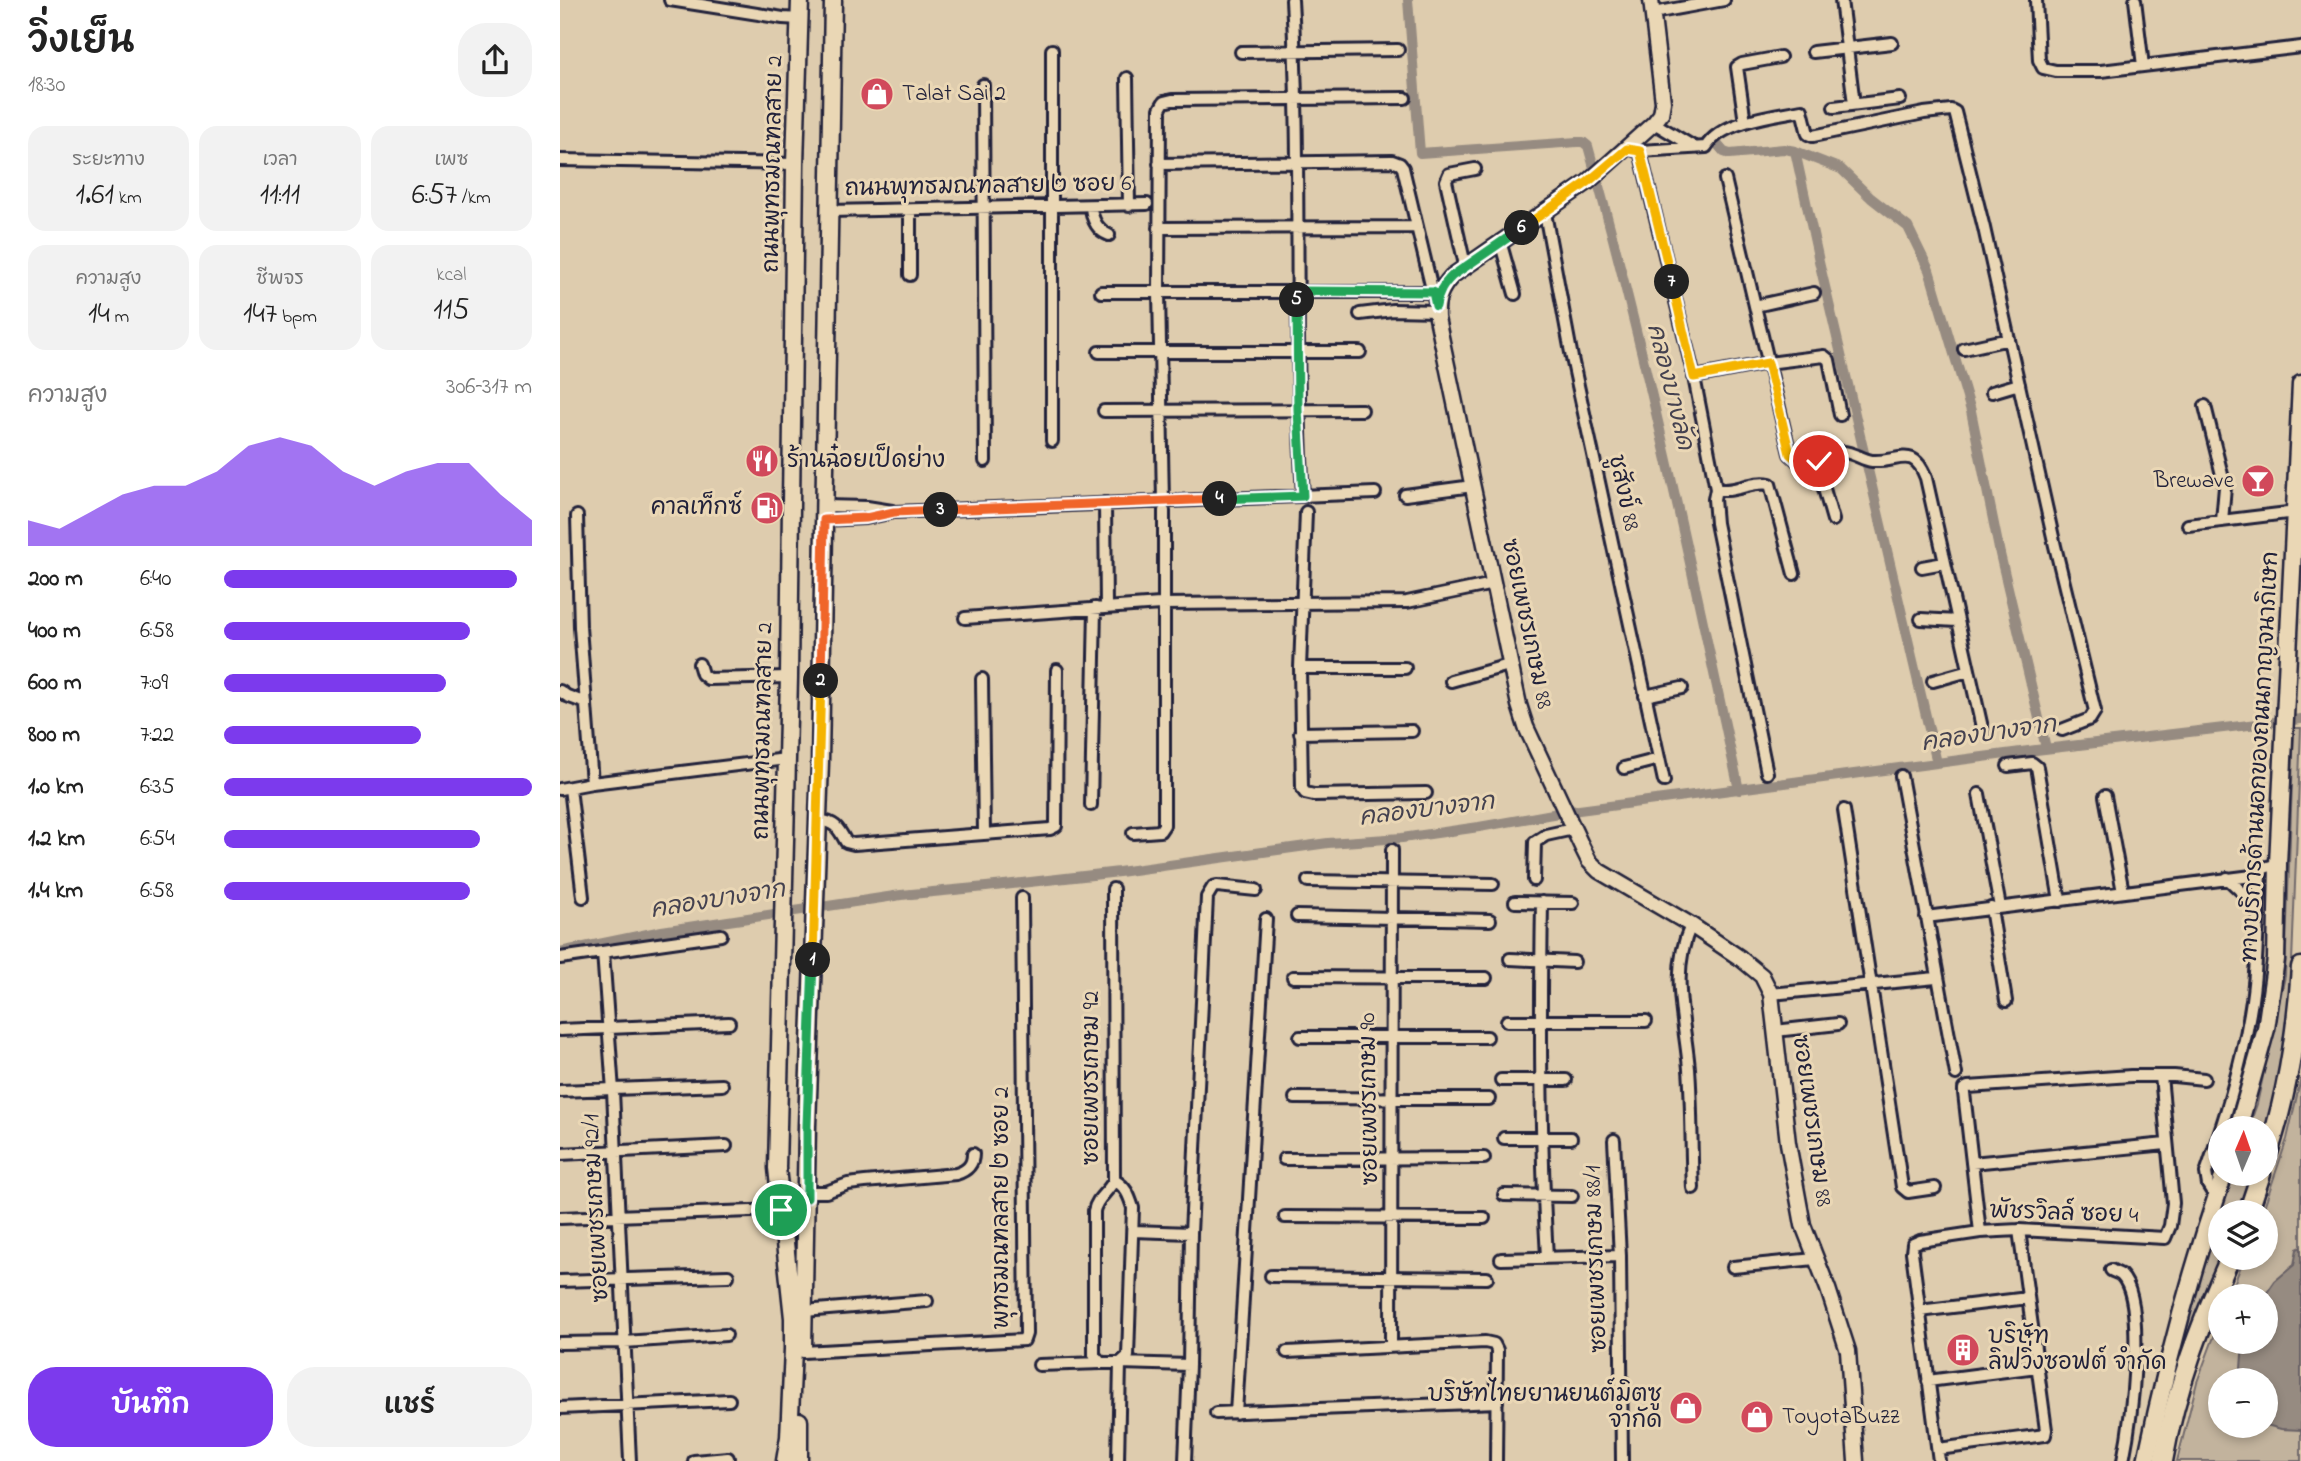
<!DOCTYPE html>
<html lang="th">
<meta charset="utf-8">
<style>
body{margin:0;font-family:"Indie Flower","Playpen Sans Thai",sans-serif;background:#f2f2f2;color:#222;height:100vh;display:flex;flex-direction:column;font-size:26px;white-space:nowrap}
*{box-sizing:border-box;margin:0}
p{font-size:23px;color:#767676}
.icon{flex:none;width:38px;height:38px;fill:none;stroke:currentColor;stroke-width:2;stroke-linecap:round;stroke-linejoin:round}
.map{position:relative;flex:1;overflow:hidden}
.details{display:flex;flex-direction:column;background:#fff;width:560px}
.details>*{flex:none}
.needle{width:46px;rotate:2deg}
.fabs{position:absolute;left:1648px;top:1116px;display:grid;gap:14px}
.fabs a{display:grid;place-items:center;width:70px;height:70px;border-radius:50%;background:#fff;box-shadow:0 4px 10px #0003;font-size:35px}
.pin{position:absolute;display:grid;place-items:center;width:60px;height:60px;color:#fff;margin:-30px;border:4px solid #fff;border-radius:50%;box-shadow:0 2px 7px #0007}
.km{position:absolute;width:35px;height:35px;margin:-18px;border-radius:50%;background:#222;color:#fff;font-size:19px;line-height:35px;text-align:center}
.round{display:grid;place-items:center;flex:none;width:74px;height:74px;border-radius:28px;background:#f2f2f2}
.head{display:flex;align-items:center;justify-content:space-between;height:119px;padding:0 28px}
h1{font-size:38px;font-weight:600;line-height:52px}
.figures{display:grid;grid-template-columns:repeat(3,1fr);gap:10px;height:119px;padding:7px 28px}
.figures div{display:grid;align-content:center;border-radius:18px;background:#f2f2f2;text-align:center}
.figures b{font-size:30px;font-weight:600}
.figures small{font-size:19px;font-weight:400}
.figures p{font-size:19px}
.chart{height:196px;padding:14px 28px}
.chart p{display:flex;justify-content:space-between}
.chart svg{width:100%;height:126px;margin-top:7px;fill:#7c3aed;opacity:.7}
.action{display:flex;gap:14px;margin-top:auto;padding:14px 28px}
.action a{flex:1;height:80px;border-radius:28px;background:#7c3aed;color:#fff;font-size:28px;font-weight:600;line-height:80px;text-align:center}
.action a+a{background:#f2f2f2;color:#222}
ul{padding:0 28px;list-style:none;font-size:23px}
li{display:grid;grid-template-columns:112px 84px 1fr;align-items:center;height:52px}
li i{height:18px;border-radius:9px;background:#7c3aed}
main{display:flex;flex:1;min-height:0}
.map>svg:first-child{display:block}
.green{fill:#c2b39d;stroke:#726a6c;stroke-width:2;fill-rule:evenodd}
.water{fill:#968b81;stroke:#686165;stroke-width:2}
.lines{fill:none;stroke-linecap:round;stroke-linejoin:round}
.canal{stroke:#968b81;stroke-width:10}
.minor-casing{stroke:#22223b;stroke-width:16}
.tertiary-casing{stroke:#22223b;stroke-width:19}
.secondary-casing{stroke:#22223b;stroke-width:21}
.trunk-casing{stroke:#22223b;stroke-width:23}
.minor{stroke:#ead7b5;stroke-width:10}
.tertiary{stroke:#ead7b5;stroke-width:14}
.secondary{stroke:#ead7b5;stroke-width:16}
.trunk{stroke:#ead7b5;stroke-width:18}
.split-1-casing{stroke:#fff;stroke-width:14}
.split-2-casing{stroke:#fff;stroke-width:14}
.split-3-casing{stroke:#fff;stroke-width:14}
.split-4-casing{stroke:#fff;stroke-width:14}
.split-5-casing{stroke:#fff;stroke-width:14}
.split-6-casing{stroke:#fff;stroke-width:14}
.split-7-casing{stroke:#fff;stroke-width:14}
.split-8-casing{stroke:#fff;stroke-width:14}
.split-1{stroke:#22a559;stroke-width:9}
.split-2{stroke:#f5b400;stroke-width:9}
.split-3{stroke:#f0652b;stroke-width:9}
.split-4{stroke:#f0652b;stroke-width:9}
.split-5{stroke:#22a559;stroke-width:9}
.split-6{stroke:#22a559;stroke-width:9}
.split-7{stroke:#f5b400;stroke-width:9}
.split-8{stroke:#f5b400;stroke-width:9}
.labels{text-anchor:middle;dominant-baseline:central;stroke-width:6;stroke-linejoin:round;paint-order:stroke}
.poi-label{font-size:23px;fill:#22223b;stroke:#ead7b5;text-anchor:start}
.street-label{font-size:23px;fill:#22223b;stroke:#ead7b5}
.water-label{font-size:24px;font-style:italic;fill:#454250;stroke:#ead7b5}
</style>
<main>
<section class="details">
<div class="head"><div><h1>วิ่งเย็น</h1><p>18:30</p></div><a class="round"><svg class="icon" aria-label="share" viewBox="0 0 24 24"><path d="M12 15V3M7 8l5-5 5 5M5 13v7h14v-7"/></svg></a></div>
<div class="figures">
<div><p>ระยะทาง</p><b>1.61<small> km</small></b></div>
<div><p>เวลา</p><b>11:11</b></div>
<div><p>เพซ</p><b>6:57<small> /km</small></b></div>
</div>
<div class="figures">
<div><p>ความสูง</p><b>14<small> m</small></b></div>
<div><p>ชีพจร</p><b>147<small> bpm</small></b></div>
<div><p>kcal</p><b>115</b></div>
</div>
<div class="chart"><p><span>ความสูง</span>306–317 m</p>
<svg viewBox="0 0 160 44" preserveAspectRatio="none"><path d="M0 44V35L10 38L20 32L30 26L40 23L50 23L60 18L70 9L80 6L90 9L100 18L110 23L120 18L130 15L140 15L150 26L160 35V44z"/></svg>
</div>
<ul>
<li><b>200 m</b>6:40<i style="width:95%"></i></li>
<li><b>400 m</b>6:58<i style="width:80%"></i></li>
<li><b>600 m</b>7:09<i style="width:72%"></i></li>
<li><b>800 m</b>7:22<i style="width:64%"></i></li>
<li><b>1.0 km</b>6:35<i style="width:100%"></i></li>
<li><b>1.2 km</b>6:54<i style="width:83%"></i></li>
<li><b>1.4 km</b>6:58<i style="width:80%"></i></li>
</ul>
<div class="action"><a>บันทึก</a><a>แชร์</a></div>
</section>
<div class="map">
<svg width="1741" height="1461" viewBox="0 0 1741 1461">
<rect width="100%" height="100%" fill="#deccae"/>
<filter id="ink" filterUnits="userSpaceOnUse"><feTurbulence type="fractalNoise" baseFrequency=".0143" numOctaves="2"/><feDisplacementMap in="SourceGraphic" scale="14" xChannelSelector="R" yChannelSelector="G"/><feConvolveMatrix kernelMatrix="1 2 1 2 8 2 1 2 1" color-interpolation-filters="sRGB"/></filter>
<g filter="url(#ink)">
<!-- green -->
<path class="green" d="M1734,728H1741L1731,988L1725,1052L1706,1135V1129H1688L1697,1104L1725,976Z
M1741,1078V1461H1617L1637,1382L1661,1318V1342H1706V1297H1669L1684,1258H1706V1213H1702L1727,1139ZM1661,1381H1706V1426H1661Z
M1672,1174H1693L1677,1213H1661V1253L1636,1314L1612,1388L1605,1386Z"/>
<!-- water -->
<path class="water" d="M1741,1247V1430L1721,1429L1706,1425V1381H1680L1683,1342H1706V1297H1704L1715,1281L1734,1265L1737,1249Z"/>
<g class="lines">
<!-- canal -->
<path class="canal" d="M848,0L860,153L1017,142H1023L1028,146C1087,358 1133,574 1179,790
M1158,145L1164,152L1170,154L1224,149L1235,151L1259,261L1377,763
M1235,151L1281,169L1311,198L1348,227L1369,270L1411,411L1440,554L1486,748
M0,952L102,931L341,895L426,887L559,872L768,843L842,838L919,827L1004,812L1476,750L1741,719"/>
<defs>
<path id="minor" d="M110,0L223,18L240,19
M732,0C742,165 733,331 743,496
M1281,0L1294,104
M1476,0L1479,60L1483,68L1496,71H1541L1741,47
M1575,0L1583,66
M1093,13L1164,0
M492,50V441
M681,52L838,50
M1253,52L1332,43
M567,78L569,206
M423,85L425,461
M1274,107L1340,99
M1185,122L1177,67L1182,64L1220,57
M1094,123L1134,147
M1074,150L1080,151L1134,377L1156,489L1154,499L1156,523L1207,773
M1080,151L1146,147C1161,121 1215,115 1242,110L1248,134L1253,136L1364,113L1391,110L1395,112L1424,228L1495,546L1535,711L1530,719L1502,730
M0,160L235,164
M599,164L832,161L840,164L843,168L876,306
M1165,179L1230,454L1240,463C1255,464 1266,454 1281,452C1292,451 1302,460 1312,461C1339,463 1353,444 1366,478L1423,732
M531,207C532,219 537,230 549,235
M350,210V275
M270,211L587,204
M985,213L1012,358L1104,781
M599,228L856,227
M940,241L955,294
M905,265L886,181L889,174L915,169
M541,292H873
M1195,306L1254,293
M800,314L833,310L877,311
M1404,349L1449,339
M539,352H800
M1134,377L1208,363L1264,356L1269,360L1280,415
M1432,392L1459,384
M1645,406L1665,487L1662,521
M544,411L802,410
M1256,461L1273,520
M1156,489C1174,494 1192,480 1210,484L1234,574
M845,495L913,486
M603,502L599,292L600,109L604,102L612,100L845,98
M545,503L546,607
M265,506L307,507L332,511
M746,512L740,668L742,788L745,793L754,795L866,793
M17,516L20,627L32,783
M264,520L306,518L334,512L815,493
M1628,525L1736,512
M1362,567L1384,563
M405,618L600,604L847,602L933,584
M1361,619L1397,621
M139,664L142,674L148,679L229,677
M740,668H845
M422,679L424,834
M891,681L949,665
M1373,681L1409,671
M0,691L7,696L26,703
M1085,696L1122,688
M740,733L852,731
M1448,766L1472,763L1477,767L1500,901
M1064,768L1099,759
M1341,776L1396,1074
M10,788L23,897
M0,789L32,783L226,759
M1419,794L1440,907
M1545,796L1563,892
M531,805L535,608
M1284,810L1342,1187L1348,1192L1375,1188
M257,820C275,822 278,827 286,842L294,844L490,829L496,826L497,670
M573,833L600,831L604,825V511
M1667,878L1698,907
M974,880L975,842L986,835L1013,829
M748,881L933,884
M553,889L554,1180C548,1193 537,1197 534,1211V1355L541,1363H560L558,1461
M955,902L1013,903
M982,902C980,1020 980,1139 987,1257
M1431,908L1446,1001
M737,916L930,920
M1366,917L1700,875
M1131,925C1109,974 1125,1019 1129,1069C1132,1109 1131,1149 1133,1188
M43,952L53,1091L70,1461
M0,958L161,935
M950,959L1014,962
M733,977L926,978
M1211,994L1376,978
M947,1021H1086
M0,1030L169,1023
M1215,1031L1278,1024
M740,1037H927
M941,1080H1006
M0,1091L162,1085
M735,1098L929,1099
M944,1138H1011
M1054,1140L1060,1256L1062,1461
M0,1154L166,1146
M724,1159L924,1158
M1412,1163L1606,1144
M554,1180C566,1187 569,1195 573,1208L568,1356L560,1363
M247,1192H266L288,1184L305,1182L396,1174C406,1171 413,1166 413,1154
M944,1195L1012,1196
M1656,1198L1648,1185L1646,1173C1664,1121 1681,1068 1690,1013C1698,968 1697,921 1700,875L1704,868L1718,864
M725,1217L924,1218
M0,1218L221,1210
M573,1231L631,1233L647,897L653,887L657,886L696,890
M1420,1232L1404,1093V1089L1408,1087L1571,1076H1614L1644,1079
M941,1259L1060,1256
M1173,1267L1255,1259
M1551,1270C1554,1272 1558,1273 1561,1275C1588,1301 1570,1426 1563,1461
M711,1276L927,1278
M0,1281L168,1276
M244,1311L367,1301
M1359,1311L1468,1298
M0,1343L64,1342L166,1335
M831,1347L832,850
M243,1352L464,1340L466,1334L462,898
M727,1352L925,1342L934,1344L937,1350L936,1461
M560,1363L629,1365L631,1233
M479,1365L541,1363
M1368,1381L1477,1367
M0,1408L169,1400
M656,1413L937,1402
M676,1413L706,919
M1378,1449L1485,1435L1486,1430L1459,1230
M134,1461L168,1458
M625,1461L629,1365
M1379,1461L1352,1252L1353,1244L1360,1241L1420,1232L1459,1230L1605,1238L1610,1226L1613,1203L1601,1076"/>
<path id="tertiary" d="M1091,0L1103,102L1101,114L1094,123L1028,182L892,276C880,289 876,300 877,318L959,705L966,727L1022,847L1029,861L1039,871L1131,925L1180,958L1202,976L1211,994L1228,1143L1243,1225L1268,1289L1288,1351L1296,1461"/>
<path id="secondary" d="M1678,1129L1706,1029L1716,959L1718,864L1741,384
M243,1347L247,1126L260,762L273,0
M225,1461L229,1437L233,1349V1318L217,1168L229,677L235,164L240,0
M239,1461V1421
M1586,1461C1606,1364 1632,1268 1664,1174"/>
<path id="trunk" d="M1706,1159C1727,1097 1737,1032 1741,967
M1688,1213L1701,1174
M1603,1461C1616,1387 1640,1326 1670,1258"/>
</defs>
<!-- minor casing -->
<use href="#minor" class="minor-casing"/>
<!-- tertiary casing -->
<use href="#tertiary" class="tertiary-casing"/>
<!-- secondary casing -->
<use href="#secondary" class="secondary-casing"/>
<!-- trunk casing -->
<use href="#trunk" class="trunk-casing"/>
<!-- minor -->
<use href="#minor" class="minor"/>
<!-- tertiary -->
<use href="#tertiary" class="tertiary"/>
<!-- secondary -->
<use href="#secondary" class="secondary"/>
<!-- trunk -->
<use href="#trunk" class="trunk"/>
</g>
</g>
<g class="lines" filter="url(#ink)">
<defs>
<path id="split-1" d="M221,1210L219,1197L247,1198V1126L253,960"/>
<path id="split-2" d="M253,960L261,681"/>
<path id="split-3" d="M261,681L264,520L306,518L334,512L381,510"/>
<path id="split-4" d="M381,510L660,499"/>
<path id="split-5" d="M660,499L743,496L738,410L737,300"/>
<path id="split-6" d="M737,300V291L873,292L876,306C878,293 883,285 892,276L962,228"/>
<path id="split-7" d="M962,228L1028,182L1067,149L1080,151L1112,282"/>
<path id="split-8" d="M1112,282L1134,377L1208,363L1230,454L1240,463L1259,461"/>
</defs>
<!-- split-1 casing -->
<use href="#split-1" class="split-1-casing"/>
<!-- split-2 casing -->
<use href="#split-2" class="split-2-casing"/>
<!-- split-3 casing -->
<use href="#split-3" class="split-3-casing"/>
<!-- split-4 casing -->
<use href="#split-4" class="split-4-casing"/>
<!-- split-5 casing -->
<use href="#split-5" class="split-5-casing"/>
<!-- split-6 casing -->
<use href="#split-6" class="split-6-casing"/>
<!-- split-7 casing -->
<use href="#split-7" class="split-7-casing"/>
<!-- split-8 casing -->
<use href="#split-8" class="split-8-casing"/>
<!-- split-1 -->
<use href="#split-1" class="split-1"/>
<!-- split-2 -->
<use href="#split-2" class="split-2"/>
<!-- split-3 -->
<use href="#split-3" class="split-3"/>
<!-- split-4 -->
<use href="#split-4" class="split-4"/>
<!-- split-5 -->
<use href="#split-5" class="split-5"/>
<!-- split-6 -->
<use href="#split-6" class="split-6"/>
<!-- split-7 -->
<use href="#split-7" class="split-7"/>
<!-- split-8 -->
<use href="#split-8" class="split-8"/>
</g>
<!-- icons -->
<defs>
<symbol id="shop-disc" viewBox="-11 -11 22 22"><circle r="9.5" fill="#d1495b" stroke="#ead7b5"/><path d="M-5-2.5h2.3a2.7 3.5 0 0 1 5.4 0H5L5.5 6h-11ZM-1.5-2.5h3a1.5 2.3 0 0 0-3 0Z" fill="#fff"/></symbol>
<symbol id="restaurant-disc" viewBox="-11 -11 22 22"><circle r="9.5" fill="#d1495b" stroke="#ead7b5"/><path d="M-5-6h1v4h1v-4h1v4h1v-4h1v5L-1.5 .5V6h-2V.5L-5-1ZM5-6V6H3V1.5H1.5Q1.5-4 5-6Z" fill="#fff"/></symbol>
<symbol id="bar-disc" viewBox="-11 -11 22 22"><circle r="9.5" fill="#d1495b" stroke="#ead7b5"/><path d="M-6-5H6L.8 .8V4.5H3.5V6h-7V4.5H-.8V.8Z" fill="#fff"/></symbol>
<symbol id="fuel-disc" viewBox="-11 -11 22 22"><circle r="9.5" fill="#d1495b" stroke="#ead7b5"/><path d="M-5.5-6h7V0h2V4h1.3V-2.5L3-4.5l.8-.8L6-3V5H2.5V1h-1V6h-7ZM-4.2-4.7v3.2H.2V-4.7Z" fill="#fff"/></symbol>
<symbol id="building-disc" viewBox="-11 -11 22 22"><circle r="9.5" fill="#d1495b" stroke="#ead7b5"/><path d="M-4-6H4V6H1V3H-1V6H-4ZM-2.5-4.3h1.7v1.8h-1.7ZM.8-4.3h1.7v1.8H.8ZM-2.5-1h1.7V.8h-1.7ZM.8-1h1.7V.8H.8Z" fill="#fff"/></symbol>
</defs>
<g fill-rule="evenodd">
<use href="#shop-disc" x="298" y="75" width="38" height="38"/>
<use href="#restaurant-disc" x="183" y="442" width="38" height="38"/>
<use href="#bar-disc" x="1679" y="462" width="38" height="38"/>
<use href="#fuel-disc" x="188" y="489" width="38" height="38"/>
<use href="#building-disc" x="1384" y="1331" width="38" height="38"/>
<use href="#shop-disc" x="1107" y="1389" width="38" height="38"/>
<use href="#shop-disc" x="1178" y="1398" width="38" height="38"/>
</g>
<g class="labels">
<!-- poi labels -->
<g class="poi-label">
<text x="342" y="94">Talat Sai 2</text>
<text x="227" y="461">ร้านฉ๋อยเป็ดย่าง</text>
<text x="1674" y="481" text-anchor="end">Brewave</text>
<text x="182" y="508" text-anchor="end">คาลเท็กซ์</text>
<text x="1428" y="1337">บริษัท<tspan x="1428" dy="26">ลิฟวิ่งซอฟต์ จำกัด</tspan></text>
<text x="1102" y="1395" text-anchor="end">บริษัทไทยยานยนต์มิตซู<tspan x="1102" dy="26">จำกัด</tspan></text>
<text x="1222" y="1417">ToyotaBuzz</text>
</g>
<!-- street labels -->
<g class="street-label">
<text transform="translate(214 164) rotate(-89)">ถนนพุทธมณฑลสาย 2</text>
<text transform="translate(428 187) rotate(-1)">ถนนพุทธมณฑลสาย ๒ ซอย 6</text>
<text transform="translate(1063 493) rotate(78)">ชูสังข์ 88</text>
<text transform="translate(966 624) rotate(78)">ซอยเพชรเกษม 88</text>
<text transform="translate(204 731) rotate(-89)">ถนนพุทธมณฑลสาย 2</text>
<text transform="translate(1701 757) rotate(-87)">ทางบริการด้านนอกของถนนกาญจนาภิเษก</text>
<text transform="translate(532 1078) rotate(-90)">ซอยเพชรเกษม 92</text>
<text transform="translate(810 1099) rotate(-91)">ซอยเพชรเกษม 90</text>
<text transform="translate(1251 1121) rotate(82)">ซอยเพชรเกษม 88</text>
<text transform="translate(37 1208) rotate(-93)">ซอยเพชรเกษม 92/1</text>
<text transform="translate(442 1208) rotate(-90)">พุทธมณฑลสาย ๒ ซอย 2</text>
<text transform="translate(1504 1214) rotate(2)">พัชรวิลล์ ซอย 4</text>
<text transform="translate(1037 1259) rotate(-92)">ซอยเพชรเกษม 88/1</text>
</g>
<!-- water labels -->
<g class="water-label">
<text transform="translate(1109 387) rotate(76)">คลองบางลัด</text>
<text transform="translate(1429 735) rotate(-8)">คลองบางจาก</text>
<text transform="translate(867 811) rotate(-7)">คลองบางจาก</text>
<text transform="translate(158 901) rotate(-9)">คลองบางจาก</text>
</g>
</g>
</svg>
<div class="fabs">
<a><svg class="needle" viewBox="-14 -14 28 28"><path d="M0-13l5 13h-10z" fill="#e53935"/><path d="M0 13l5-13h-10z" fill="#767676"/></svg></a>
<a><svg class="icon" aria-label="layers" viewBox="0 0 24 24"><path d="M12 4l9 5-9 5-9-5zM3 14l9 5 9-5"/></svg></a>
<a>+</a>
<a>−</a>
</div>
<div class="pin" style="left:221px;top:1210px;background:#1e9e55"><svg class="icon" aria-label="arrive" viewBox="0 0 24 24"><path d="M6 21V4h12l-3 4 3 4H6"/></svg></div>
<div class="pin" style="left:1259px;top:461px;background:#d93025"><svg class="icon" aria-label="check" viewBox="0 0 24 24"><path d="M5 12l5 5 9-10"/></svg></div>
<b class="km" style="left:253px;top:960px">1</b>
<b class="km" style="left:261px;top:681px">2</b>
<b class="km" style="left:381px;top:510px">3</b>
<b class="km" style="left:660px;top:499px">4</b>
<b class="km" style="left:737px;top:300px">5</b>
<b class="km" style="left:962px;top:228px">6</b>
<b class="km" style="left:1112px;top:282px">7</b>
</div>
</main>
